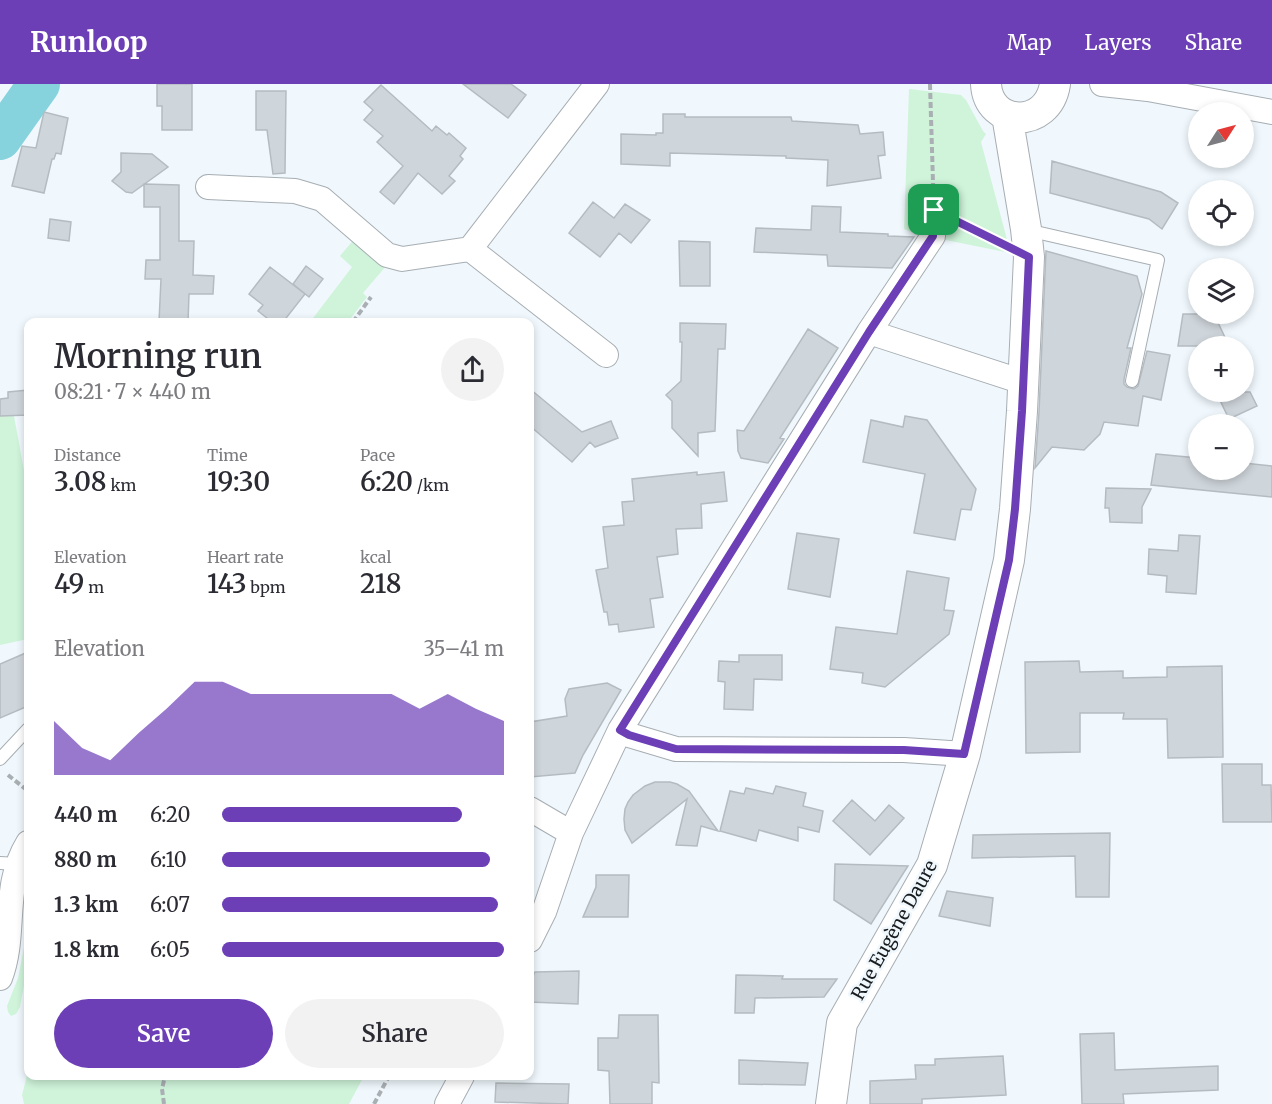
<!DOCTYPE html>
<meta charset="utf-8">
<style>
body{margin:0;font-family:Merriweather,serif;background:#f2f2f3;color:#2b2b33;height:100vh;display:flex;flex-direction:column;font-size:22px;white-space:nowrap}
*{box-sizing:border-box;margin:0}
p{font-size:20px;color:#7c7c81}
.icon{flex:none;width:33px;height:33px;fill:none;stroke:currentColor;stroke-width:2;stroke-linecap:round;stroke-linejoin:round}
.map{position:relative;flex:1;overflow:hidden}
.panel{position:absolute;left:24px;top:234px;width:510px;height:762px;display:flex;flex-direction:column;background:#fff;border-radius:12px;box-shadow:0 3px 9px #0003}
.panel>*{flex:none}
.needle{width:39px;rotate:54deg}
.controls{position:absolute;left:1188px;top:18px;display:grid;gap:12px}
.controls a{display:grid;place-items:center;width:66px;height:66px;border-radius:50%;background:#fff;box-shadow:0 3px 9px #0003;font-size:30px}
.pin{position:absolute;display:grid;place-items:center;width:51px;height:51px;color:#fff;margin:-26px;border-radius:12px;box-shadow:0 3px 9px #0006}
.round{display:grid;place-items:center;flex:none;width:63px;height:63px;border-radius:32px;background:#f2f2f3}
.headline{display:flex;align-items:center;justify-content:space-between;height:102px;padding:0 30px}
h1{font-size:33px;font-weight:600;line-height:45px}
.stats{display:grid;grid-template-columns:repeat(3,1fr);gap:9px;height:102px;padding:6px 30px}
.stats div{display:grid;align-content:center}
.stats b{font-size:26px;font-weight:600}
.stats small{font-size:16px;font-weight:400}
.stats p{font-size:16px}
.chart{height:168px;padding:12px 30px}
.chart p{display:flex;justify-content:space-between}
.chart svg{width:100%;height:108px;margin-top:6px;fill:#6c3fb7;opacity:.7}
.cta{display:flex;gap:12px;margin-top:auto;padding:12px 30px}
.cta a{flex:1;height:69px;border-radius:36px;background:#6c3fb7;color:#fff;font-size:24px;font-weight:600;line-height:69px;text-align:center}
.cta a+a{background:#f2f2f3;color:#2b2b33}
ul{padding:0 30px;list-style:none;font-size:20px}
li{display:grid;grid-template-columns:96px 72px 1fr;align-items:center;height:45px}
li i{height:15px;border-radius:8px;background:#6c3fb7}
header{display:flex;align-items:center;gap:36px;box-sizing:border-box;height:84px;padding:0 30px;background:#6c3fb7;color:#fff}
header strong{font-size:28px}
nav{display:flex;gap:33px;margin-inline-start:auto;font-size:21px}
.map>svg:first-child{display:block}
.green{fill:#cff4da}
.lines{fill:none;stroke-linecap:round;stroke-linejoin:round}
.river{stroke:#86d3de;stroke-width:42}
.building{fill:#cfd6db;stroke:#b5bcc1;stroke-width:1.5}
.service-casing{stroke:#a7aeb3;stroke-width:14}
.minor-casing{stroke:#a7aeb3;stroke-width:26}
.tertiary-casing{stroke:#a7aeb3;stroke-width:32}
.path{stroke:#a9afb3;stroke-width:4;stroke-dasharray:6 3;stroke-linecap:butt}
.service{stroke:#fff;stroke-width:12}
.minor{stroke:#fff;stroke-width:24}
.tertiary{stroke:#fff;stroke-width:30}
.route-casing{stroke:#fff;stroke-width:12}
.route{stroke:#6c3fb7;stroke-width:8}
.labels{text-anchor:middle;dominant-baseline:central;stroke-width:5;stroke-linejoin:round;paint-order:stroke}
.street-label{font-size:18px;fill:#191c1e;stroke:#f0f8fd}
</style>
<header>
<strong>Runloop</strong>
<nav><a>Map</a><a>Layers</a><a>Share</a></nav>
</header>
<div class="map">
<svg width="1272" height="1020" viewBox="0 0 1272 1020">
<rect width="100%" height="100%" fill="#f0f8fd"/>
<!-- green -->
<path class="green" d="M909,5L961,11L966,16L983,47L986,50L981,58L1009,163L1005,168L916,150L904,145Z
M355,154L387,181L363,209L367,213L348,238H310L352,183L340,172Z
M0,332H14L28,408V555L0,561Z
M28,843V879L20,923L16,930L11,932L8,928L7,922L18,894Z
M28,987V992H364L349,1020H24L22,1011Z"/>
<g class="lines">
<!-- river -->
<path class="river" d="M0,55L39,0"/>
</g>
<!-- building -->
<path class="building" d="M157,0H192V46H162V22H157Z
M463,0H511L526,11L508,34Z
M381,1L432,47L436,42L447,51L449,49L466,64L460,72L463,75L449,92L455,97L442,110L418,89L394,120L380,108L403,82L377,58L383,52L364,36L373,26L364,18Z
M256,7H286L285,89L273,90L267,46H256Z
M44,28L68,34L61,70L56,69L54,75H52L44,109L12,102L22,62L36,64Z
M663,30H685V33H791L792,37L858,41L860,50L883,48L885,71L878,72L881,94L827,102L828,76L786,74V72L670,69V82L621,80V50L656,51V49H663Z
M121,69L152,70L168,83L132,109L126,108L112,97L121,88Z
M1052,77L1161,108L1178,119L1162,145L1149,135L1050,109Z
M144,100L179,101V157H194L193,191L214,192L213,210H189L188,238H159L161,195H145L146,176H160V123H144Z
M593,118L614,134L625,120L650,136L631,159L619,149L600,173L569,149Z
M812,122L841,123L840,148L888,150V152L914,153L892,184L828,182L827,171L754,168L756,144L811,146Z
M50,135L71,138L69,157L48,154Z
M679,157L710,158V202H680Z
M1046,167L1137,192L1142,210L1127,264H1131L1124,295V300L1127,303L1134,305L1138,302L1147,267L1170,271L1161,316L1143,312L1138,342L1104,338L1100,350L1084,366L1052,363L1035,384L1039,328Z
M306,182L323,195L309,213L293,200Z
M270,183L305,210L283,238H272L258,227L263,221L249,210Z
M1183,230H1214L1229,262H1178Z
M680,239L726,240L725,265H718L715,347L698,349V372L672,344V317L666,311L681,297L682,258H680Z
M808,245L838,264L780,354L784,355L768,379L741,374L738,367L737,346L744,347Z
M530,305L582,348L611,337L618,354L595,363L590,358L572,378L530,342Z
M28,306V331L0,332V315L8,314V308Z
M1216,308H1250L1257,322L1229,335Z
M905,332L927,336L976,405L971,426L961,425L955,456L914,449L925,390L863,378L871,336L903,343Z
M1156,370L1198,374V386H1244V379L1272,382V413L1151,401Z
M697,388V391L724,388L727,417L701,420L702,444L676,445L678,470L657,473L663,513L650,515L654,543L619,548L618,540L609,541L607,528H604L596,486L608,484L603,443L624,441L622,418L634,417L632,395Z
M1106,404L1151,405L1142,423V439L1110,438L1109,424H1105Z
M797,449L839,455L830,513L788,505Z
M1179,451L1200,452L1196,510L1166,508L1167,492L1148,490L1149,465L1178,467Z
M907,487L949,494L944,526L954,527L949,550L885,603L862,599L863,589L830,585L836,543L897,550Z
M28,568V622L0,634V580Z
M739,571H782V596L754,595L753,626L724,625L725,598L718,597L719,577L739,578Z
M1079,577L1080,588L1123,587V594L1167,593V583L1222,582L1223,673L1168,674L1167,635H1123L1124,629H1080V668L1026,669L1025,578Z
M607,599L621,606L583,671L575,689L530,693V638L567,632L565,615L569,605Z
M1222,680H1262V701H1271L1272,738H1223Z
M655,698H670L677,700L689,707L718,747L701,742L697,762L676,761L687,715L632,759L625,746L624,735L625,725L628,718L633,711L645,702Z
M776,702L806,709L803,722L823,727L819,748L798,743V757L759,746L756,757L720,747L730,707L744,710L746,704L773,710Z
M852,716L875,737L889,721L904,734L870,771L833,737Z
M1110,749L1109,813H1076L1075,772L972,774L973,751Z
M835,780L873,781L908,782L871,840L834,816Z
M596,791H629L628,833H583L596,803Z
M947,807L993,814L990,842L939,832Z
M579,887L578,920L530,918V898L535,888Z
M736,891L783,892L782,895H837L824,913L755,914L754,929H735Z
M619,931H658L659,999L652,998V1020H610L609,987L598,986V954H618Z
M1114,949L1115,986L1218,982V1006L1123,1010L1124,1020H1082L1080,950Z
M1003,972L1006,1011L922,1015V1020H870V997L916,995L915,981H935V975Z
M739,976L808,979L805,1001L739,1000Z
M496,999L569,1000L568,1020L495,1018Z"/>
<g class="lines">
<defs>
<path id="service" d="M1027,146L1158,176L1132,297
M0,675L28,645
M0,779L18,780"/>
<path id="minor" d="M1102,0L1148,5L1272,28
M208,103L295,107L322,115L387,171L402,175L470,165L606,271
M470,165L597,0
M869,248L1023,298
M620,646L629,651L676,665L904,666L965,670
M530,725L571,749
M530,856L544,828L571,749L620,646L869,248L933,152
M0,894C17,850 1,803 28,759
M447,1020L462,992"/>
<path id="tertiary" d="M986,0C988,43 1048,46 1055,0
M831,1020L842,939L932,781L965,670L1009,476L1015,425L1022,327L1029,173L1026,145L1007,31"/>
</defs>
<!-- service casing -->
<use href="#service" class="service-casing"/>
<!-- minor casing -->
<use href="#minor" class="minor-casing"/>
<!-- tertiary casing -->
<use href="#tertiary" class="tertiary-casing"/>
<!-- path -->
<path class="path" d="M930,0L934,131
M948,133L1001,159
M353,238L371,213
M8,691L28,707
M164,1020L162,1005L165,992
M374,1020L389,992"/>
<!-- service -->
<use href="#service" class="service"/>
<!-- minor -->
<use href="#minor" class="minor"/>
<!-- tertiary -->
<use href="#tertiary" class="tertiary"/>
</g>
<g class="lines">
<defs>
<path id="route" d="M934,126L1029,173L1022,327L1015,425L1009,476L964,670L904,666L676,665L629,651L620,646L869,248L933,152Z"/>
</defs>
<!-- route casing -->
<use href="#route" class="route-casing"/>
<!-- route -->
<use href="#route" class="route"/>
</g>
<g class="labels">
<!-- street labels -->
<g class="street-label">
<text transform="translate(894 846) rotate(-61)">Rue Eugène Daure</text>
</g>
</g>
</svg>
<div class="controls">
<a><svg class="needle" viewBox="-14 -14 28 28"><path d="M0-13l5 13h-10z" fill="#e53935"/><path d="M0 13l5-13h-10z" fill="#7c7c81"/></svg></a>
<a><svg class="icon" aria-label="locate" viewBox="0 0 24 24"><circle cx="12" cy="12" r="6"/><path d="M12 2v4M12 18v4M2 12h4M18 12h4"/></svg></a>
<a><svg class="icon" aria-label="layers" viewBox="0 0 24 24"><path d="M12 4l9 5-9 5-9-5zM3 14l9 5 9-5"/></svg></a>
<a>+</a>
<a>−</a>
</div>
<div class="pin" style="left:934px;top:126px;background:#1e9e55"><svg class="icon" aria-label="arrive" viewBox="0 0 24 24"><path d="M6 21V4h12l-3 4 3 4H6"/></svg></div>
<section class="panel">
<div class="headline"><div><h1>Morning run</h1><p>08:21 · 7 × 440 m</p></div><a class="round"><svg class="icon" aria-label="share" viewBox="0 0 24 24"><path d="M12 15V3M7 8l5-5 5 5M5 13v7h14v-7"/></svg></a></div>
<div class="stats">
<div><p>Distance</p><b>3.08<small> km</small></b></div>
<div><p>Time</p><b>19:30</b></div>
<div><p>Pace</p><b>6:20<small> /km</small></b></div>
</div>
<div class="stats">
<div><p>Elevation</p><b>49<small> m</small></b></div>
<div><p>Heart rate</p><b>143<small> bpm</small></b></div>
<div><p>kcal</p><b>218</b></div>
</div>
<div class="chart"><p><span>Elevation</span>35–41 m</p>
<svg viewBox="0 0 160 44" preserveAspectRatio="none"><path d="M0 44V22L10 33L20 38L30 27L40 17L50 6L60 6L70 11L80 11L90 11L100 11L110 11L120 11L130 17L140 11L150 17L160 22V44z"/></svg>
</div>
<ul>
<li><b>440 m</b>6:20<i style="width:85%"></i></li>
<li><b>880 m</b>6:10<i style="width:95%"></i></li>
<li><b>1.3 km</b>6:07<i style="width:98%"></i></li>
<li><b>1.8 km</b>6:05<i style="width:100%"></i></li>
</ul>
<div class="cta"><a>Save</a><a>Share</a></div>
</section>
</div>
